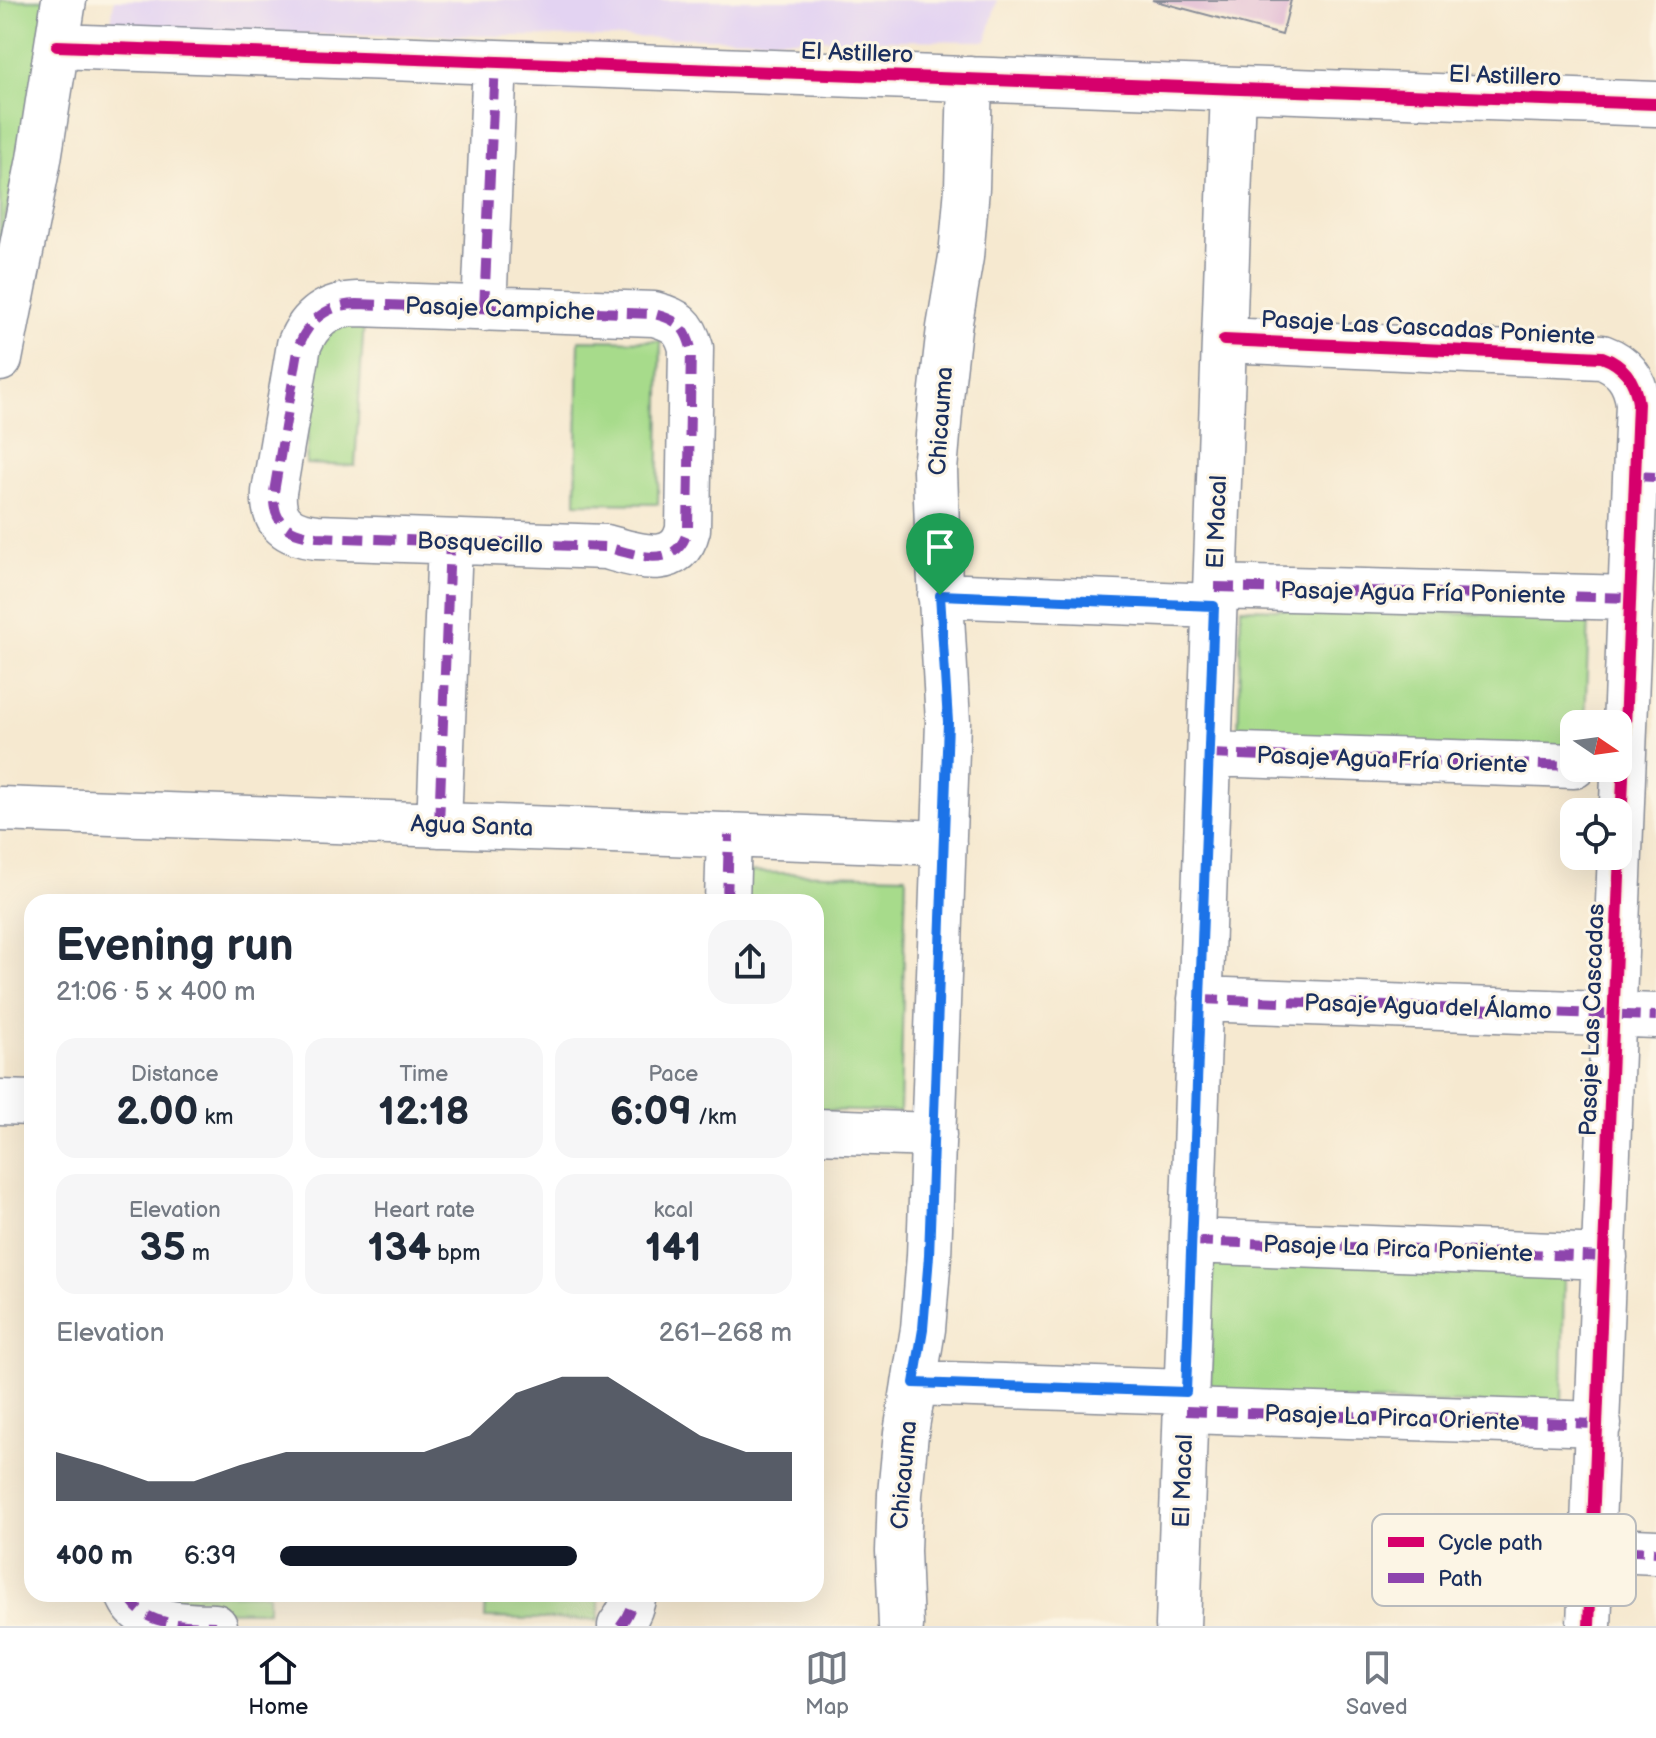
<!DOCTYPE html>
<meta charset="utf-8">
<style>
body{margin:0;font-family:"Balsamiq Sans",sans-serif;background:#f6f6f7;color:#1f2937;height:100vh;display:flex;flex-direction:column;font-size:30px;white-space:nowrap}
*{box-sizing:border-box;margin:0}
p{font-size:26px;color:#747a83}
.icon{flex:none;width:44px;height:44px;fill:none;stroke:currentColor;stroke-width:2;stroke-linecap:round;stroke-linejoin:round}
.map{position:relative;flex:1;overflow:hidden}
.details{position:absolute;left:24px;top:894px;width:800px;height:708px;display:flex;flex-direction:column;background:#fff;border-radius:24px;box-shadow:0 8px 32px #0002}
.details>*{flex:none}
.needle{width:52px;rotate:103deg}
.buttons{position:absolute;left:1560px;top:710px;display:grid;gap:16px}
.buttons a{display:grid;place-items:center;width:72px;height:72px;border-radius:16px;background:#fff;box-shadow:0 8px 32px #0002;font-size:40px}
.pin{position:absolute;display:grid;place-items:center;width:68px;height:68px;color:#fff;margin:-82px -34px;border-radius:50% 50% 50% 0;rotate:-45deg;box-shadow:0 0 8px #0007}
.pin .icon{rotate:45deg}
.round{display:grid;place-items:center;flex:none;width:84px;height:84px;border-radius:24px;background:#f6f6f7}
.head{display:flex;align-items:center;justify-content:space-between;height:136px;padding:0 32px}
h1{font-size:44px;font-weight:700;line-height:60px}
.stats{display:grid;grid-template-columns:repeat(3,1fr);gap:12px;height:136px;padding:8px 32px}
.stats div{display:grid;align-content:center;border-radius:20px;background:#f6f6f7;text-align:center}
.stats b{font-size:40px;font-weight:700}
.stats small{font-size:22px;font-weight:400}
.stats p{font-size:22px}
.chart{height:224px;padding:16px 32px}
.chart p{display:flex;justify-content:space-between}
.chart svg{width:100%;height:144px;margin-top:8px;fill:#111827;opacity:.7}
ul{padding:0 32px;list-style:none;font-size:26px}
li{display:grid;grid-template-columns:128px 96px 1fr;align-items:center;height:60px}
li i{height:20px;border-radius:10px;background:#111827}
.menu{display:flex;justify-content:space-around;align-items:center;height:112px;border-top:2px solid #e0e1e3;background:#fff;font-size:22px;color:#747a83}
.menu a{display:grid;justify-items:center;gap:4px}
.menu .selected{color:#111827}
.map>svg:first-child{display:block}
.built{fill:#e3d3f2}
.green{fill:#a7db8b;stroke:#618574;stroke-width:2}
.building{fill:#deb3d1}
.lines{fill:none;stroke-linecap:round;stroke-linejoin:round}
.minor-casing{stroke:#888c97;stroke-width:47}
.minor{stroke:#fff;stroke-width:44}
.quiet{stroke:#8e44ad;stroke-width:10;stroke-dasharray:20 10;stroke-linecap:butt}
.cycleway-casing{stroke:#fcf5e5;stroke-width:17}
.cycleway{stroke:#d6006c;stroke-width:12}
.route-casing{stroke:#fff;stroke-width:16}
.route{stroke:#1a73e8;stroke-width:10}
.labels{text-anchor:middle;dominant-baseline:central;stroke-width:6;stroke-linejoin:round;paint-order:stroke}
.street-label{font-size:24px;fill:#1b2f5e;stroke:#fcf5e5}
.key{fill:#fcf5e5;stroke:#b8babc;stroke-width:2}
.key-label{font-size:22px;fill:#1b2f5e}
</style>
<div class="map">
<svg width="1656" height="1626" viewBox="0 0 1656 1626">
<rect width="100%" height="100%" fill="#fcf5e5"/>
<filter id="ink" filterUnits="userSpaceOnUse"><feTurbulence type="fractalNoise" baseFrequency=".0125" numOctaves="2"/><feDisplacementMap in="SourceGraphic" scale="16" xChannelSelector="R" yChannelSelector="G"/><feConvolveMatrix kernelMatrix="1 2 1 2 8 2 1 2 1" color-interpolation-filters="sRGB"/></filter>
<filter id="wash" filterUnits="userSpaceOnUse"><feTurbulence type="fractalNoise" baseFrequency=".006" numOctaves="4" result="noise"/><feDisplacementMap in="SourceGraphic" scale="32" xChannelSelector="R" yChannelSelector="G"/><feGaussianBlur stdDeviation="1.8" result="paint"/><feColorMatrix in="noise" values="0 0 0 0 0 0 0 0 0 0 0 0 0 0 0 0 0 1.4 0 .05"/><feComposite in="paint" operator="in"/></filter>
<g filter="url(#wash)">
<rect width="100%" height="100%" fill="#f6e9d0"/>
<!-- built -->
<path class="built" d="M114,0H997L986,41L110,32Z"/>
<!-- green -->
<path class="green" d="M0,0H48L45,34L0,243Z
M364,320L355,466L306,464L314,346L335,323Z
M579,340L661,341L658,504L576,503Z
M1241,608L1589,617L1585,724H1574V753L1238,744Z
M743,872L906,876L900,1112L816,1110V902H742Z
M1213,1258L1564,1273L1562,1405L1210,1398Z
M147,1594H268V1611L146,1610Z
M486,1594H599V1620L485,1618Z"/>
<g id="blocks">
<!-- building -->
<path class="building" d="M1152,0H1291L1282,35Z"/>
</g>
</g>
<g filter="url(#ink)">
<use href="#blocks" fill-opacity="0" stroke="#888c97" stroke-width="2"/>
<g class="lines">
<defs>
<path id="minor" d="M57,46L1656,104
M357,304L654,314C677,320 685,326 691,348L688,529C678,571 636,555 606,547L317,537C288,534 272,523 274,492L299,345C310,318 328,305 357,304Z
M484,309L495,62
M1224,340L1602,357C1624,365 1635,380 1638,403L1589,1626
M0,359L39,159L64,0
M1215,587L1631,598
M940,595L1214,606
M1209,754L1574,766
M0,809L944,843
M439,825L450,542
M727,902L729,835
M1200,999L1656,1016
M0,1102L32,1103
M816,1131L934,1135
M1192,1241L1605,1257
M914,1383L1186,1392
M1186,1411L1599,1424
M1593,1549L1656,1552
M128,1594C140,1626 183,1625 215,1626
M620,1626C628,1616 632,1607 634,1594
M901,1626L898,1551L900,1494L906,1433L923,1329L929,1256L948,722L937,528L935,470L942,389L949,328L961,257L967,188L970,79
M1178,1626L1233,89"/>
</defs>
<!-- minor casing -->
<use href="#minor" class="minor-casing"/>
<!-- minor -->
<use href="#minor" class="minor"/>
<!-- quiet -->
<path class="quiet" d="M357,304L654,314C677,320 685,326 691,348L688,529C678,571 636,555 606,547L317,537C288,534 272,523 274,492L299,345C310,318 328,305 357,304Z
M484,309L495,62
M1635,476L1656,477
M1215,587L1631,598
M1209,754L1574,766
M439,825L450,542
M727,902L729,835
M1200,999L1656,1016
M1192,1241L1605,1257
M1186,1411L1599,1424
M1593,1549L1656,1552
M128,1594C140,1626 183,1625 215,1626
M620,1626C628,1616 632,1607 634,1594"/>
<defs>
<path id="cycleway" d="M57,46L1656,104
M1224,340L1602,357C1624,365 1635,380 1638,403L1589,1626"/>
</defs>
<!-- cycleway casing -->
<use href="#cycleway" class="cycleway-casing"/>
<!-- cycleway -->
<use href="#cycleway" class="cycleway"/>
</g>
</g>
<g class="lines" filter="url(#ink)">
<defs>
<path id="route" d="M940,595L1214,606L1186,1392L914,1383L923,1329L929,1256L948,722Z"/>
</defs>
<!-- route casing -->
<use href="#route" class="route-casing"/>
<!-- route -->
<use href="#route" class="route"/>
</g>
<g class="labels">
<!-- street labels -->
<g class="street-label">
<text transform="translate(857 53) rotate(2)">El Astillero</text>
<text transform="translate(1505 76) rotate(2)">El Astillero</text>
<text transform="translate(500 309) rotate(2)">Pasaje Campiche</text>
<text transform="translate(1428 328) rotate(3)">Pasaje Las Cascadas Poniente</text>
<text transform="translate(941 421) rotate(-86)">Chicauma</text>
<text transform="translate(1217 522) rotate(-88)">El Macal</text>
<text transform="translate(480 543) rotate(2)">Bosquecillo</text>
<text transform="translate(1423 593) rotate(1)">Pasaje Agua Fría Poniente</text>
<text transform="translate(1392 760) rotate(2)">Pasaje Agua Fría Oriente</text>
<text transform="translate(472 826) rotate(2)">Agua Santa</text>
<text transform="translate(1428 1007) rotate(2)">Pasaje Agua del Álamo</text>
<text transform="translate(1592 1020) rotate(-88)">Pasaje Las Cascadas</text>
<text transform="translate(1398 1249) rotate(2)">Pasaje La Pirca Poniente</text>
<text transform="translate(1392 1418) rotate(2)">Pasaje La Pirca Oriente</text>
<text transform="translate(904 1475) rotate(-85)">Chicauma</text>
<text transform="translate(1183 1481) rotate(-88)">El Macal</text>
</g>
</g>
<!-- legend -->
<rect x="1372" y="1514" width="264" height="92" rx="12" class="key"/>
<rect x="1388" y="1537" width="36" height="10" fill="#d6006c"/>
<rect x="1388" y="1573" width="36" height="10" fill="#8e44ad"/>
<g class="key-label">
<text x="1438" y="1550">Cycle path</text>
<text x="1438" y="1586">Path</text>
</g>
</svg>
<div class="buttons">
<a><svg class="needle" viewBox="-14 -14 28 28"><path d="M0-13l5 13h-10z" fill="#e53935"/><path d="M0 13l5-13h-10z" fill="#747a83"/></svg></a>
<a><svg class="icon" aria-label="locate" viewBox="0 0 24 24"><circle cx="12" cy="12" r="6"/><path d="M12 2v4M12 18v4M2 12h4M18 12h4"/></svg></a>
</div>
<div class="pin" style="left:940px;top:595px;background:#1e9e55"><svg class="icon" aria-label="arrive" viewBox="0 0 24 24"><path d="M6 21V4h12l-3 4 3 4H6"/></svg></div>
<section class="details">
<div class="head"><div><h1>Evening run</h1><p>21:06 · 5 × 400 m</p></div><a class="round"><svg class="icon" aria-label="share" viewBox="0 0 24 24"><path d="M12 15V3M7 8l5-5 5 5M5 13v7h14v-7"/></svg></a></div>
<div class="stats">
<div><p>Distance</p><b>2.00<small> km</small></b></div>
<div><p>Time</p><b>12:18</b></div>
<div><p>Pace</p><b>6:09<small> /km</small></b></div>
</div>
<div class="stats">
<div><p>Elevation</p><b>35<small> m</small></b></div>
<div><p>Heart rate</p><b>134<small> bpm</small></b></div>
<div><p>kcal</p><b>141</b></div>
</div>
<div class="chart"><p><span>Elevation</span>261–268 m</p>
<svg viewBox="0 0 160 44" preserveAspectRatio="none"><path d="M0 44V29L10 33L20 38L30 38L40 33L50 29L60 29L70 29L80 29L90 24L100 11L110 6L120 6L130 15L140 24L150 29L160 29V44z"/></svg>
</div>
<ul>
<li><b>400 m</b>6:39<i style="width:58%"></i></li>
</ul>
</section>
</div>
<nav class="menu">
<a class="selected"><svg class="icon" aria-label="home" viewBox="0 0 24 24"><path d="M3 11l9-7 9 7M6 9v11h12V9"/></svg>Home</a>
<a><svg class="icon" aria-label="map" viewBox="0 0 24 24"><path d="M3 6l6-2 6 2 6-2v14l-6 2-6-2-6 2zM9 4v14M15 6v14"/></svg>Map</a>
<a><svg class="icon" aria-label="saved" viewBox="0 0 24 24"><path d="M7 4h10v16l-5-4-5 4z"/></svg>Saved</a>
</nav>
